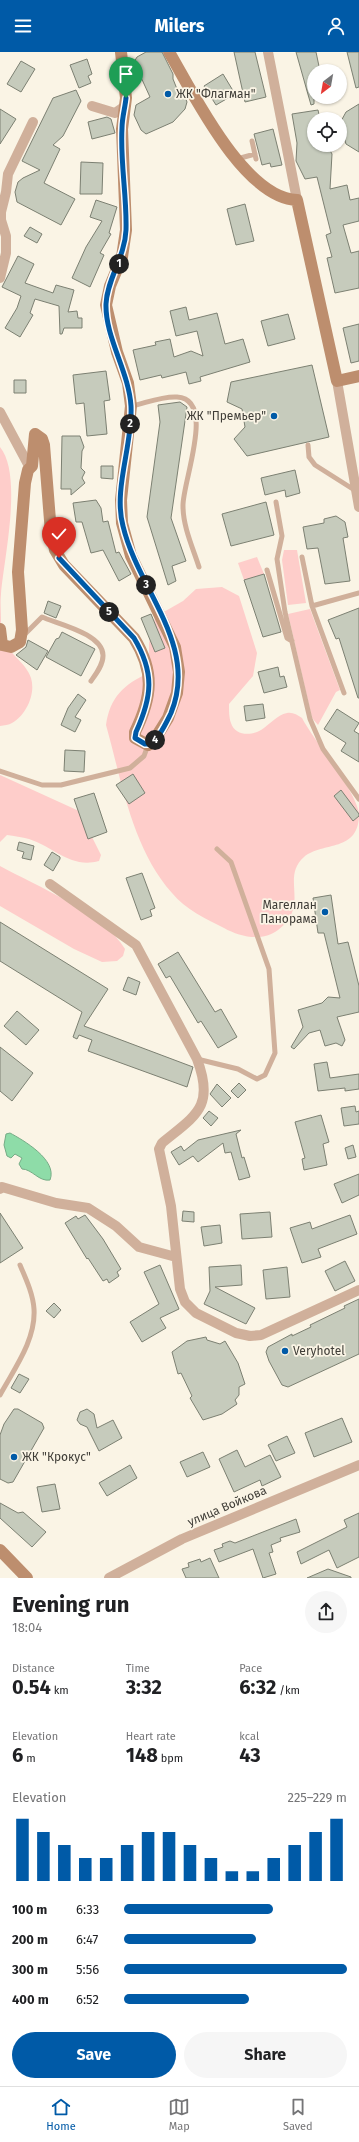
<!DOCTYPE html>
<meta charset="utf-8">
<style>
body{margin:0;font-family:"Fira Sans",sans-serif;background:#f6f6f6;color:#202124;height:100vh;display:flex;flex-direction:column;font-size:15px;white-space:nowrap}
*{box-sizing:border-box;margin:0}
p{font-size:13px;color:#757577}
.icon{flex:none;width:22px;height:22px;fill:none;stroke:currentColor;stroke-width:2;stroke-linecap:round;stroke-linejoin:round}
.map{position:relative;height:1526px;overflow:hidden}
.sheet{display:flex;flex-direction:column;background:#fff;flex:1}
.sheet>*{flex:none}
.needle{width:26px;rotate:211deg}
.fabs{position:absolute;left:307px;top:12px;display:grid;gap:8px}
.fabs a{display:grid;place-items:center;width:40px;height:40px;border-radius:50%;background:#fff;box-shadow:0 1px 3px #0004;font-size:20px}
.pin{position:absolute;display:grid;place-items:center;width:34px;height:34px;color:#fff;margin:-41px -17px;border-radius:50% 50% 50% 0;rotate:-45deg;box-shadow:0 0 4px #0007}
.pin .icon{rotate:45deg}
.km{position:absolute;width:20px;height:20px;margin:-10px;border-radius:50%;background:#222;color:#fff;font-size:11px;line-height:20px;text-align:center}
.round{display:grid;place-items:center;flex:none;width:42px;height:42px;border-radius:21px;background:#f6f6f6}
.headline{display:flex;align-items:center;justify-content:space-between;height:68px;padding:0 12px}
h1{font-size:22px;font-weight:700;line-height:30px}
.stats{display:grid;grid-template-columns:repeat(3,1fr);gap:6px;height:68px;padding:4px 12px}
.stats div{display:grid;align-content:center}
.stats b{font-size:20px;font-weight:700}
.stats small{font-size:11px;font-weight:400}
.stats p{font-size:11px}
.chart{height:112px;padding:8px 12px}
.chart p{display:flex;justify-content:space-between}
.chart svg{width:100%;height:72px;margin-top:4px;stroke:#005aa7;stroke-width:6}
.action{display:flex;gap:8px;margin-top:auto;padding:8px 12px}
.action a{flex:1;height:46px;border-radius:24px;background:#005aa7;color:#fff;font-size:16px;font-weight:700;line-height:46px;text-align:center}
.action a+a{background:#f6f6f6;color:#202124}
ul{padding:0 12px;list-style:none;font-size:13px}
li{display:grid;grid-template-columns:64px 48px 1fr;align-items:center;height:30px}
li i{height:10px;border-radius:5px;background:#005aa7}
header{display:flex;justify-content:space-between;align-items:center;height:52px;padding:0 12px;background:#005aa7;color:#fff;font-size:18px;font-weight:700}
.menu{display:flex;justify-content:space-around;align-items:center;height:56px;border-top:1px solid #e0e0e0;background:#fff;font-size:11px;color:#757577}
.menu a{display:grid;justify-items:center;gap:2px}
.menu .selected{color:#005aa7}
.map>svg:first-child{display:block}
.green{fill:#fecdca}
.water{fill:#8edca8;stroke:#76ac86}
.building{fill:#c6cbbc;stroke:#7c8072}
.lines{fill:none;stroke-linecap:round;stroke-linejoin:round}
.lane{stroke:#d0b09b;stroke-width:5}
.street{stroke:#d0b09b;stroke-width:10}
.secondary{stroke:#bd8e6e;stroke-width:12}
.route-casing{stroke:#fff;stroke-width:8}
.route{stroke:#005aa7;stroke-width:5}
.poi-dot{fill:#005aa7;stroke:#faf4e5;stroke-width:1.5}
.labels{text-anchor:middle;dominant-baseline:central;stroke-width:3.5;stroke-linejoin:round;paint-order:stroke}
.poi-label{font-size:12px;fill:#3f3d37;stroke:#faf4e5;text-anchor:start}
.street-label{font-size:12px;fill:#3f3d37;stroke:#faf4e5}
</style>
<header><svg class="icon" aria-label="menu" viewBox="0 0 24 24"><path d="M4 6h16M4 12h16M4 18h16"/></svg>Milers<svg class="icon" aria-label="person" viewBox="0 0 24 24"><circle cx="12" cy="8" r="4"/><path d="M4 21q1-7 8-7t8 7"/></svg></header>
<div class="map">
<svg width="359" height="1526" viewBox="0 0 359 1526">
<rect width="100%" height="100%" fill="#faf4e5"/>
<!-- green -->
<path class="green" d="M0,395C23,423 4,506 1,542C0,551 1,560 1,569C1,574 0,580 1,584C7,601 26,610 31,626C36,642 26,663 12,671C9,673 4,673 0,674Z
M284,498H297L306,551L288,553L282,508Z
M257,505L264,522L244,528L238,511Z
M222,535L239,544L257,601L253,624L229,652C229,658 229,666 231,671C235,684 251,684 261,678C269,673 277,663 287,661C293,660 297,663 302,666C314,689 357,740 359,762C359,801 323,789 304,805C280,826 311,853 278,878C262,890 240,885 224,876C206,867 185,857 172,841C132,796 122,730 106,673C110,645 124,632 149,621V591L155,565L183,549L196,537Z
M310,557L340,638L336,640L318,673L312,666L288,562Z
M0,723L79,759L101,803L99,809C71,817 54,795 29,787C22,785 14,784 7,783L0,790Z
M0,814C35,833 106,863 125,897L123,904L117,909L102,910L74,897L0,854Z"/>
<!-- water -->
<path class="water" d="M10,1081C23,1088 58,1108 50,1128C39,1130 32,1117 22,1117L19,1112L22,1106L15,1102L11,1106L7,1104L4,1093L6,1082Z"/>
<!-- building -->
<path class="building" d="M146,0H162L173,22V27L177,37L182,38L187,50L185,57L173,70L146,82L141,78L134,63L136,53L150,45L134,10L137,5Z
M234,0H255L266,45L245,50Z
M296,0H316L320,19H314V52L311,53Z
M347,0H359V35L356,36Z
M87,7L92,22L88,24L91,31L79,36L70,13Z
M21,9L35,17L21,40L7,32Z
M223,22L235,42L216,53L204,34Z
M76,38L81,49L63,84L53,93L60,97L44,131L75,147L61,173L17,150L15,140L18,130L23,126L40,118L22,109L53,46Z
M359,52V100L346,92L340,71L346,60Z
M0,57L16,67L0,92Z
M318,58L320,67H314V93H327L332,102L330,137L347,133L350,148L359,146V169L343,173L351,201L359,199V236L335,241L327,206L332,205L326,183L331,181L317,125L305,127L296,109L297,91L292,62Z
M107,65L111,67L115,81L92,87L88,70Z
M273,77L282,113L271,115L270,111L262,113L254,82Z
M81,110L103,111L102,142H80Z
M96,148L117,155L109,181L111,182L100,201L104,203L90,235L72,226L86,195L102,169L90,165Z
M245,152L254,189L236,193L227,157Z
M30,175L42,182L37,191L24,184Z
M18,204L34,212L25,231L53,241L56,233L74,238L68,260L77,259L78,266H82V276H64L62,282H60L59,254L35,247L30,261L33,263L20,285L5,276L17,256L21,244L2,235Z
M186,255L189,268L217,261L225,292L243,287L250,310L200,325L201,329L189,332L186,320L162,326L161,323L140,328L133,298L156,293L155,290L170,287L174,305L191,299L203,304L197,279L176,284L170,259Z
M288,262L295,287L268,294L261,269Z
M359,272V309L351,311L343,276Z
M312,313L329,385L247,404L234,387L245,375L242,357L227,350L231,330Z
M106,319L110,348L104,349L107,382L87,384L84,351L76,352L73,323Z
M14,328H26V341H14Z
M180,350L187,355L171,466L186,509L172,514L176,529L168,533L147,465L160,370L158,353Z
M62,384H80L84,395L82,399L81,416L85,420L82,426L85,431L71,443V437H61Z
M101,414H113V427L101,426Z
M295,418L300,441L286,445L285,438L265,443L261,426Z
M96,448L101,456L103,470L108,469L116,501L119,500L131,522L119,529L103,498L91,501L82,470H76L73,451Z
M266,450L274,483L231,494L222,462Z
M336,464L345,470L348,485L343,486L350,529L325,532L318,496L307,497L303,475L324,471V467Z
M264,522L281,580L263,585L244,528Z
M48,549L61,554L56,566L44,561Z
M359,556V646H358L339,586L336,587L328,568Z
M151,562L165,596L155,600L141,566Z
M62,580L95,597L81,624L46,605L56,587L59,586Z
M28,588L48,599L37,618L16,603L26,595Z
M278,615L280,625L284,624L287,635L264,641L258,620Z
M78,642L86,648L75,665L81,668L75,680L61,673L68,656Z
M263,652L265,666L246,669L244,654Z
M337,657L359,671L354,679L359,682V710L341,699L346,691L324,677Z
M65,698L85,699L84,720L64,719Z
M133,722L145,741L129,752L116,733Z
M341,738L359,762V764L353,769L334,744Z
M94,741L107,780L88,787L74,747Z
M19,790L34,794L31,808L22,806L24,800L17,798Z
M52,800L60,805V807L53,819L44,813Z
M142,821L155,856L150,858L152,864L141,868L126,826Z
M331,843L338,892L348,890L359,934V960L337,965L345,988L342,994L336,991L325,994L320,978L309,981L294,997L291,995L303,975L298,958L322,951L328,945L340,946L324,881H318L313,846Z
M0,870L108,937L84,974L193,1015L187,1035L88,999L92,988L79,983L77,987L73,985L82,960L0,909Z
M178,900L215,960L221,957L237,985L218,996L201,969L198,971L170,924L166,926L158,912Z
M128,925L140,930L136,943L123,938Z
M17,959L39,978L26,993L4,974Z
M0,995L33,1021L12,1049L0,1039Z
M327,1010L330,1026L359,1022V1037L345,1039V1036L318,1039L314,1012Z
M239,1031L246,1038L238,1046L231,1039Z
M217,1032L231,1046L222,1055L210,1042Z
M355,1054L356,1060L359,1059V1072L344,1074L341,1056Z
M209,1059L218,1066L211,1074L203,1066Z
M321,1063L329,1090L323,1092L327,1113L304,1118L302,1107L305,1106L295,1070Z
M241,1078L236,1082L242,1106L244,1105L250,1125L239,1128L231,1100L225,1101L223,1091L198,1110L193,1104L179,1113L171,1100L181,1094L184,1099L198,1088Z
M353,1093L356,1105L348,1107L345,1096Z
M359,1122V1143L342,1151L334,1132Z
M183,1159L194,1160V1170L182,1169Z
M270,1160L272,1185L242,1187L240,1162Z
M0,1161L23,1196L0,1211Z
M85,1163L103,1187L121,1217L117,1220L119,1224L109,1231L107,1227L103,1229L88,1206L87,1207L65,1171L76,1164L78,1167Z
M350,1163L357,1182L318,1197L321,1205L302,1211L290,1176L310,1170L312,1177Z
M220,1173L222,1191L204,1194L201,1175Z
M345,1209L355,1229L335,1239L325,1219Z
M160,1213L179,1257L160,1266L166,1276L142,1290L130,1270L159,1252L144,1220Z
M241,1213L242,1233L215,1235L255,1256L246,1272L204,1252L210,1239L209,1215Z
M287,1215L290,1245L266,1247L263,1218Z
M359,1247V1302L288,1335L282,1333L269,1309L266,1300L268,1295L292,1282V1284L311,1275L310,1273L345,1256L344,1254Z
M54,1251L61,1258L54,1266L46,1259Z
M206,1285L207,1288L220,1292L225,1289L238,1311L245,1332L239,1335V1343L235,1348L237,1352L222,1362L203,1368L190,1346L192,1344L181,1321L178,1322L172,1300L187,1289Z
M19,1322L29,1327L20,1341L11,1336Z
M14,1357H18L42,1371L44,1376L13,1430L8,1431L0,1427V1383L4,1372Z
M87,1357L94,1362L97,1376L113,1368L122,1386L99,1399L87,1375L80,1372L77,1368L80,1360Z
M342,1366L352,1390L314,1405L305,1381Z
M287,1384L295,1401L276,1409L268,1393Z
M237,1398L245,1415L270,1403L281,1425L262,1434L260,1428L234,1440L219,1407Z
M203,1400L210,1415L187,1425L180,1410Z
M130,1413L137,1426L107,1444L99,1431Z
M55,1432L60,1457L42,1460L37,1435Z
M0,1451L18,1461L23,1460L46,1480L32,1495L0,1466Z
M359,1461V1505L337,1516L329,1498L301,1512L297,1500L347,1475L344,1468Z
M296,1467L300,1480L280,1486L281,1489L271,1493L273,1500L269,1501L276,1522L263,1526L253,1497L219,1510L214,1498L223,1495L222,1492L230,1489L235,1491Z
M210,1506L219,1526H186L182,1517L189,1515L188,1511L200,1507L201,1510Z
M328,1517L351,1525V1526H307Z"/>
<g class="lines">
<!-- lane -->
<path class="lane" d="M252,89L256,107
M237,107L255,102
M132,354C146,351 162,344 177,345C217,347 182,431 183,454C183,475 193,496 199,515
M308,393L309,405L315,413L356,439
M276,450L282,484L277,507L285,560L310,667L323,697L359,747
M302,505L312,554
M267,518L287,586L292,589
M24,583L42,565C58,572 104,582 103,604C103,613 96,622 91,629
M344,641L312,554L359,541
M0,719L42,733H61L130,716L144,704L148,693
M197,1007L238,1017L257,1027L265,1023L275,1001L269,917L231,810L217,797
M0,1343C14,1317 36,1288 34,1257C33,1242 26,1227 20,1213"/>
<!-- street -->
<path class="street" d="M268,0L297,148
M92,54L115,61L125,54
M0,226L6,201V184L1,168V160L6,140L8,122L33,70
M337,329L359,455
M0,360L30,416
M50,832L136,893L197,1007C215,1055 196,1063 162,1091L159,1097L171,1154L180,1237L185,1250L196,1261L236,1281L250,1284L261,1283L359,1238
M0,1137L2,1135L56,1151L88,1156L116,1174L139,1195L176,1205
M109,1526L182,1487L359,1413"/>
<!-- secondary -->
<path class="secondary" d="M169,0C193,41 244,146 297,148L337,329L359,324
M0,577L2,593L11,595L20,590L22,578L18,520L25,431L28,418L32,414L35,382L42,387L44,393L51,481L55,498L64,513L134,586C155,620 152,645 135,680V686L148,693L153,690L168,666L177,641L179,620L175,595L131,504L122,471L121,448L131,354L128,331L117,300L106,253L110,234L122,205L126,178L122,77L126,46L121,0
M0,1498L27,1526"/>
</g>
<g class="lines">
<defs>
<path id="route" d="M59,506L134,586C155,621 152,645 136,680L135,686L145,692H151C160,685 166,671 171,661C199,593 138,538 123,474C113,437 133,392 131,354C129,320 105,285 106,252C107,227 125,205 126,178C127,144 120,110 122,76C122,66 125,56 126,46"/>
</defs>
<!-- route casing -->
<use href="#route" class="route-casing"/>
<!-- route -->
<use href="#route" class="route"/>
</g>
<!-- markers -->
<g class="poi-dot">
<circle cx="168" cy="42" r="4"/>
<circle cx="274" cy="364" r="4"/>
<circle cx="325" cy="860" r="4"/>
<circle cx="285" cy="1299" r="4"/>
<circle cx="14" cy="1405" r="4"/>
</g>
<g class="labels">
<!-- poi labels -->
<g class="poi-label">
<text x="176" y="42">ЖК "Флагман"</text>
<text x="266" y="364" text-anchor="end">ЖК "Премьер"</text>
<text x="317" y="853" text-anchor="end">Магеллан<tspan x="317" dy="14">Панорама</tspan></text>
<text x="293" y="1299">Veryhotel</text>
<text x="22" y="1405">ЖК "Крокус"</text>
</g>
<!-- street labels -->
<g class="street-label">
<text transform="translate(227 1454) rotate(-23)">улица Войкова</text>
</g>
</g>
</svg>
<div class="fabs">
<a><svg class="needle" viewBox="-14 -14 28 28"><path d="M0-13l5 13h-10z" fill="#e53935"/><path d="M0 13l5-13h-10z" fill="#757577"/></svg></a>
<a><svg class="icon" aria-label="locate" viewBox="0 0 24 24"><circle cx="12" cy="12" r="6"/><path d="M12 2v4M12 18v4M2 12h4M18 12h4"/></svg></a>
</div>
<div class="pin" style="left:126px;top:46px;background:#1e9e55"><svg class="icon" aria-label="arrive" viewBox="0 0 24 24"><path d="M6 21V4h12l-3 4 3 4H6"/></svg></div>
<div class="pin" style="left:59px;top:506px;background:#d93025"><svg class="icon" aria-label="check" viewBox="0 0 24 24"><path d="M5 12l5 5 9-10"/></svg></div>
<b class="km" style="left:119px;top:212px">1</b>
<b class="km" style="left:130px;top:372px">2</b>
<b class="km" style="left:146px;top:533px">3</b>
<b class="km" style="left:155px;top:688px">4</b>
<b class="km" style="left:109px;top:560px">5</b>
</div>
<section class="sheet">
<div class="headline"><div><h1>Evening run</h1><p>18:04</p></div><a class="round"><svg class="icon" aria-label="share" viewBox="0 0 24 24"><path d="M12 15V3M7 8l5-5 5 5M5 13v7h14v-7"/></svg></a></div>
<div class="stats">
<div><p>Distance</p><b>0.54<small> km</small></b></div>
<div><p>Time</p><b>3:32</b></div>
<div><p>Pace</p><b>6:32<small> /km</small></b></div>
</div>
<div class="stats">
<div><p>Elevation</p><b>6<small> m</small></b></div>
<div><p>Heart rate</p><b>148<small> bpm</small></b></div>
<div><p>kcal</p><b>43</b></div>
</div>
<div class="chart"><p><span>Elevation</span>225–229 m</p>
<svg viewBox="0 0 160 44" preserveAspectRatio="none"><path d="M5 44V6M15 44V14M25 44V22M35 44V30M45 44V30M55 44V22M65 44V14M75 44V14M85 44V22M95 44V30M105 44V38M115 44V38M125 44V30M135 44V22M145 44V14M155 44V6"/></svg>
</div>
<ul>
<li><b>100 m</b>6:33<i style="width:67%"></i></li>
<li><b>200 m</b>6:47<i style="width:59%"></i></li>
<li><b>300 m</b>5:56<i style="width:100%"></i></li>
<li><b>400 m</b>6:52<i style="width:56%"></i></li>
</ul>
<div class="action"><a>Save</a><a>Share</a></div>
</section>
<nav class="menu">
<a class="selected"><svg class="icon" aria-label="home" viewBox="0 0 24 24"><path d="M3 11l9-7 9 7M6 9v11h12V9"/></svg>Home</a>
<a><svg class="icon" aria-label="map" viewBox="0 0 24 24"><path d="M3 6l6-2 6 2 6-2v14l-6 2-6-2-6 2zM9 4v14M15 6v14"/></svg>Map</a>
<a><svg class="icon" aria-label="saved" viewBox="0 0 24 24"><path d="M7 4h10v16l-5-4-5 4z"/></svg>Saved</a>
</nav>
